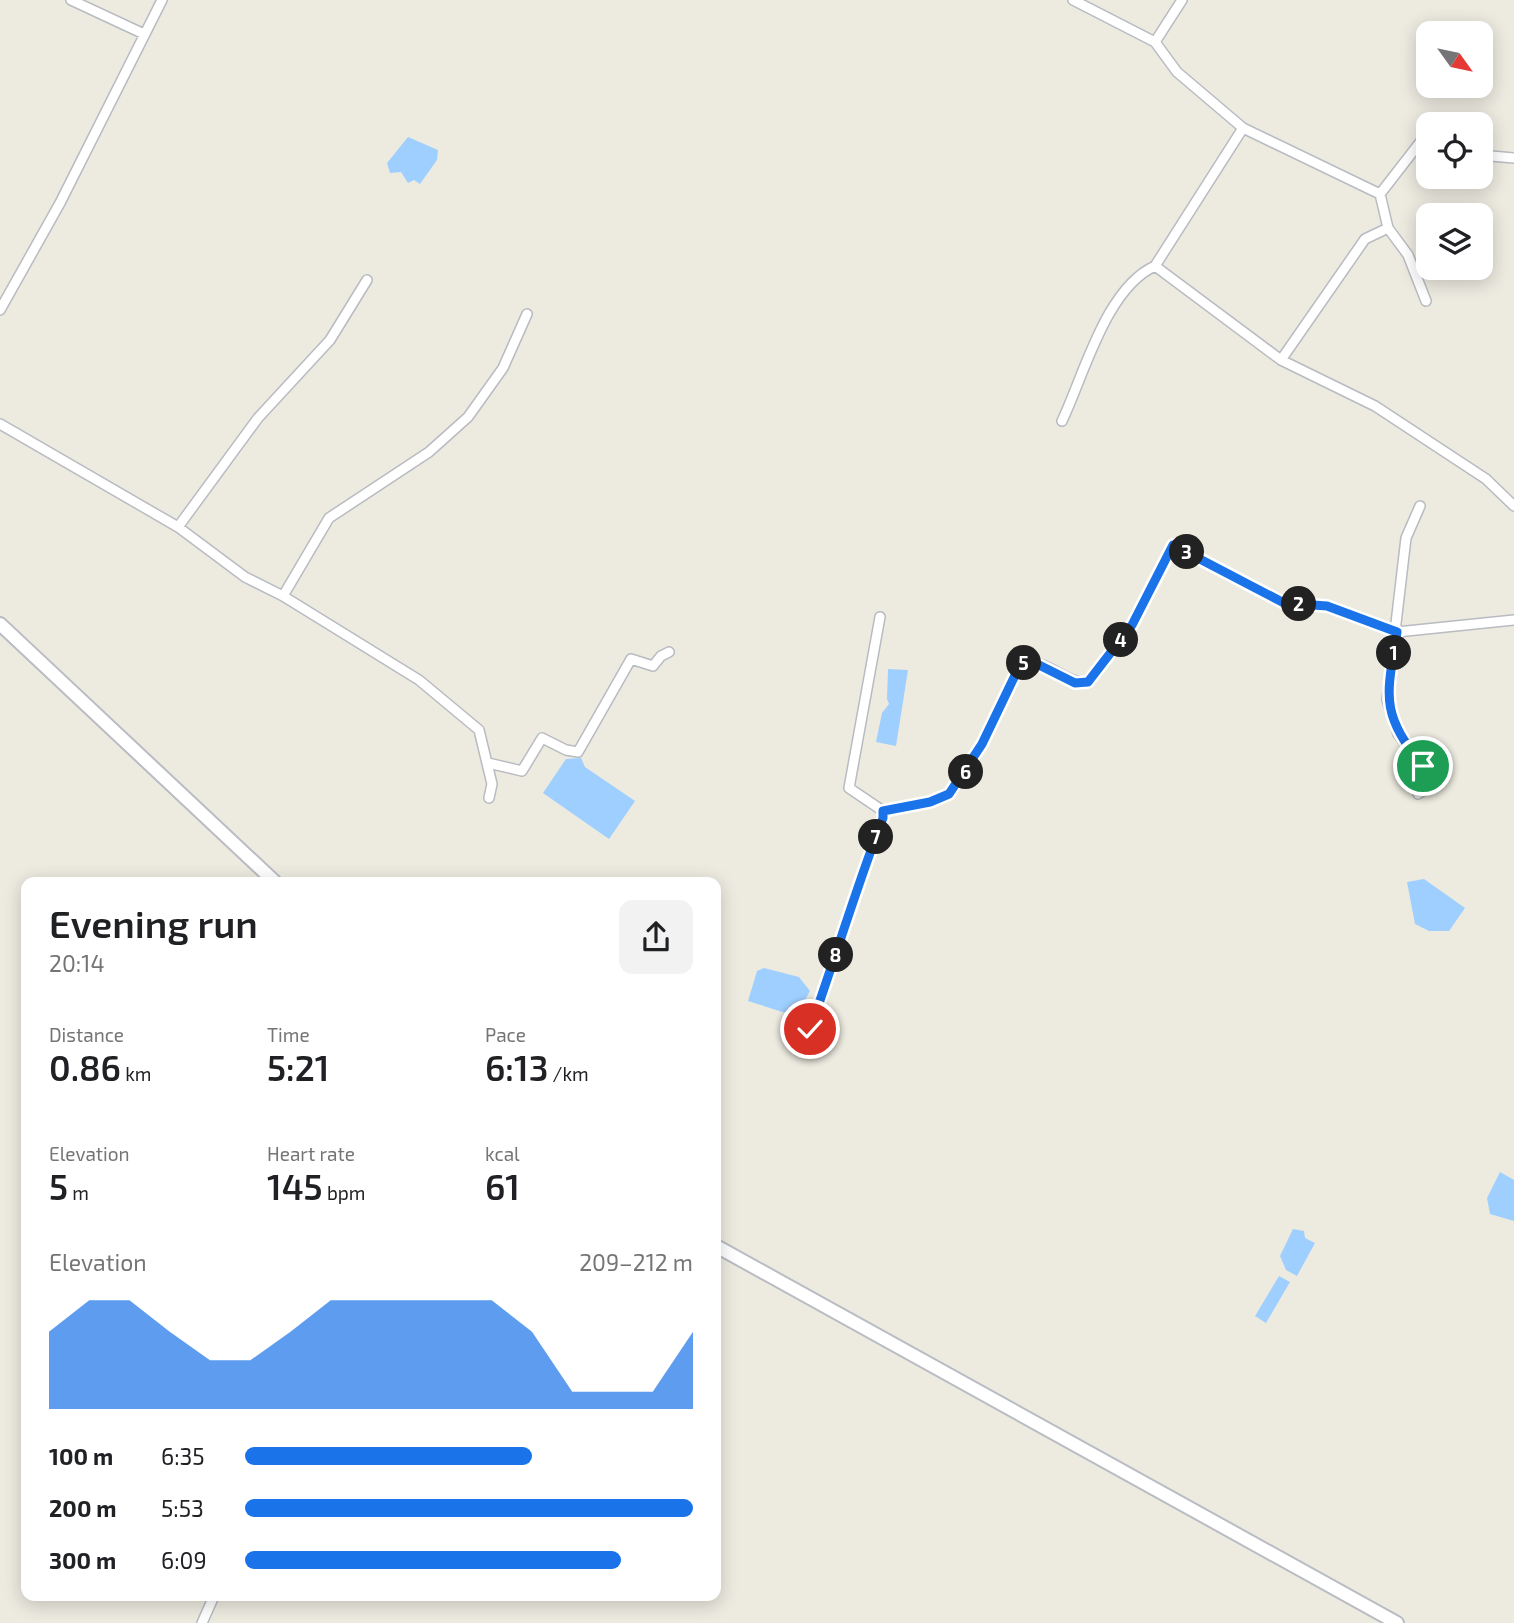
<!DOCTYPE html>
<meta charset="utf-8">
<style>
body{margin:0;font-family:"Exo 2",sans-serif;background:#f2f2f2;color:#202124;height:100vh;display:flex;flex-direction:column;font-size:26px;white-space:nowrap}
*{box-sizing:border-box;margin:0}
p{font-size:23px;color:#757577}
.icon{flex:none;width:38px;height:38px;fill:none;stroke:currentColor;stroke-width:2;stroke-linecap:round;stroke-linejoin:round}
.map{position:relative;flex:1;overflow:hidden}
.sheet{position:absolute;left:21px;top:877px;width:700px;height:724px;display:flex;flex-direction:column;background:#fff;border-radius:14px;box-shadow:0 4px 18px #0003}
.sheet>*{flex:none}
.needle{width:46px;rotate:123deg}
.buttons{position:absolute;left:1416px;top:21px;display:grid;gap:14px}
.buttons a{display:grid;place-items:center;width:77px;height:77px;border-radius:14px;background:#fff;box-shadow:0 4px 18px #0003;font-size:35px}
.pin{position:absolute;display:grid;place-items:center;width:60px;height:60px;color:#fff;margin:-30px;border:4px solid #fff;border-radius:50%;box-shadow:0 2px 7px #0007}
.km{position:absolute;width:35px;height:35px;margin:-18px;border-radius:50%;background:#222;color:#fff;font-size:19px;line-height:35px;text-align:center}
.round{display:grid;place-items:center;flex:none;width:74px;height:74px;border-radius:14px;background:#f2f2f2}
.overview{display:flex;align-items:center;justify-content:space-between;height:119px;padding:0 28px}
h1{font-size:38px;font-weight:600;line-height:52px}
.metrics{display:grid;grid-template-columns:repeat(3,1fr);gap:10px;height:119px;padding:7px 28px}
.metrics div{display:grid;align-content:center}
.metrics b{font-size:35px;font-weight:600}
.metrics small{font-size:19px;font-weight:400}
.metrics p{font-size:19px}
.chart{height:196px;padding:14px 28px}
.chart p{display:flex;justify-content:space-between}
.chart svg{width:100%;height:126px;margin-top:7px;fill:#1a73e8;opacity:.7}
ul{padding:0 28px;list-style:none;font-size:23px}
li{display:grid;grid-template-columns:112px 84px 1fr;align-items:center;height:52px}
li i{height:18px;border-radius:9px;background:#1a73e8}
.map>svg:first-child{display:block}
.water{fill:#9fcfff}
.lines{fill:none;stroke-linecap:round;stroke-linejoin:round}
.minor-casing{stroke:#b8bbc1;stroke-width:12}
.secondary-casing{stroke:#b9bcc3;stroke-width:16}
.minor{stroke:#fff;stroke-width:9}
.secondary{stroke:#fff;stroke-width:12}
.route-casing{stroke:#fff;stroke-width:14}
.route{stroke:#1a73e8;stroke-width:9}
</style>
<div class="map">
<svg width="1514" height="1623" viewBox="0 0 1514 1623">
<rect width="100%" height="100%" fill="#edebe0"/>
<!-- water -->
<path class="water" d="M408,137L438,150L437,160L420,184L414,180L408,183L401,172L390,173L387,163Z
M888,669L908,670L896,746L876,742L882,713L889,704L887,699Z
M581,758L585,767L635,801L609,839L543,793L566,759Z
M1424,879L1465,908L1449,931H1429L1415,924L1407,882Z
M764,968L799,977L810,991L802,1006L792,1015L748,1001L757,971Z
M1500,1172L1514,1180V1221L1490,1214L1487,1198Z
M1293,1229L1304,1231L1305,1238L1315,1243L1297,1276L1286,1270L1280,1256Z
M1279,1276L1290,1282L1266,1323L1255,1316Z"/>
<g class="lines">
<defs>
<path id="minor" d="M71,0L144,34
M1073,0L1155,42L1177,72L1243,128L1380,194
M1155,42L1182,0
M1243,128L1155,266L1281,360L1375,406L1486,479L1514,506
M1480,155L1514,158
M1426,301L1408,255L1388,228L1380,194L1425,136L1428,137
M0,310L60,203L162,0
M1281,360L1365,239L1388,228
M1062,421C1084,375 1106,288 1155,266
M0,424L178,527L245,577L283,596L419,680L479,730L492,784L489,798
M178,527L258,418L330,340L367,280
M283,596L329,518L429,452L468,417L503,368L527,314
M880,617L849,788L883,811L930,802L949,794L964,776L982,744L1020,665C1045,655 1062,683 1088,683L1132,625L1173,545L1284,603L1327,606L1397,632L1514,620
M488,763L522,771L542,738L566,750L578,752L631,659L653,666L661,656L669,652
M1418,794L1429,786L1430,778L1398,734L1387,700L1406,538L1420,506
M810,1029C835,959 856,888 883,818V811
M202,1623L214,1596"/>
<path id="secondary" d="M0,624L275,882
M716,1246L1397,1623"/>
</defs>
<!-- minor casing -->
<use href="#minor" class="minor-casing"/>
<!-- secondary casing -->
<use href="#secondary" class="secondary-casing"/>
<!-- minor -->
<use href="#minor" class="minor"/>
<!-- secondary -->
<use href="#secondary" class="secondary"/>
</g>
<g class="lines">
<defs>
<path id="route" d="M810,1029C835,959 856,888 883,818V811L930,802L949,794L982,744L1020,665L1031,661L1075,683L1088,682L1132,625L1173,545L1284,603L1327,606L1397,632C1387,696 1379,712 1423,766"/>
</defs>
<!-- route casing -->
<use href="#route" class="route-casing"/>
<!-- route -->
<use href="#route" class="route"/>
</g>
</svg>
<div class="buttons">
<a><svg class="needle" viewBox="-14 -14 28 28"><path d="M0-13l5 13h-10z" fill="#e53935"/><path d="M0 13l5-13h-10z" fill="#757577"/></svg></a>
<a><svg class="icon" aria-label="locate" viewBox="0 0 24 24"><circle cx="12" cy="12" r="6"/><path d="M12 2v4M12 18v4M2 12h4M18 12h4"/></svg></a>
<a><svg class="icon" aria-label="layers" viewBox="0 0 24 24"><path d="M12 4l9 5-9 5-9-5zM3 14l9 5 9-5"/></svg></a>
</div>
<div class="pin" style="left:1423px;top:766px;background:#1e9e55"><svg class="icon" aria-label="arrive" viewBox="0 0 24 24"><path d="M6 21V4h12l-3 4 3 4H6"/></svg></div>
<div class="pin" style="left:810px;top:1029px;background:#d93025"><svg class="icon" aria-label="check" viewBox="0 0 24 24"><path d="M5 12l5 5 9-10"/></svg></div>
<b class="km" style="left:1394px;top:653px">1</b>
<b class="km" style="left:1299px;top:604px">2</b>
<b class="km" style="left:1187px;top:552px">3</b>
<b class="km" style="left:1121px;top:640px">4</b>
<b class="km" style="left:1024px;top:663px">5</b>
<b class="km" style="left:966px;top:772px">6</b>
<b class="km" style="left:876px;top:837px">7</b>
<b class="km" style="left:836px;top:955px">8</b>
<section class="sheet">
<div class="overview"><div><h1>Evening run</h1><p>20:14</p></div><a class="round"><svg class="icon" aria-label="share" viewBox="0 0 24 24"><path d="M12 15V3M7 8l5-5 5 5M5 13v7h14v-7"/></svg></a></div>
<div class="metrics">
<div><p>Distance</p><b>0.86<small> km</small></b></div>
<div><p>Time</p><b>5:21</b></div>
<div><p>Pace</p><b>6:13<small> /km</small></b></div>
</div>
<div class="metrics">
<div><p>Elevation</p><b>5<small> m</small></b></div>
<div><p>Heart rate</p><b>145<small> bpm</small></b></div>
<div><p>kcal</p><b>61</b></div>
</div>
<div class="chart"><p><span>Elevation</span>209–212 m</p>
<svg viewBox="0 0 160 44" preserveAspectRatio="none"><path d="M0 44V17L10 6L20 6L30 17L40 27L50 27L60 17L70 6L80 6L90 6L100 6L110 6L120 17L130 38L140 38L150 38L160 17V44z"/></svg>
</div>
<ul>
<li><b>100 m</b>6:35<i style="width:64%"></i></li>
<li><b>200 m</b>5:53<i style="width:100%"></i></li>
<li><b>300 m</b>6:09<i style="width:84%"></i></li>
</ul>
</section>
</div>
